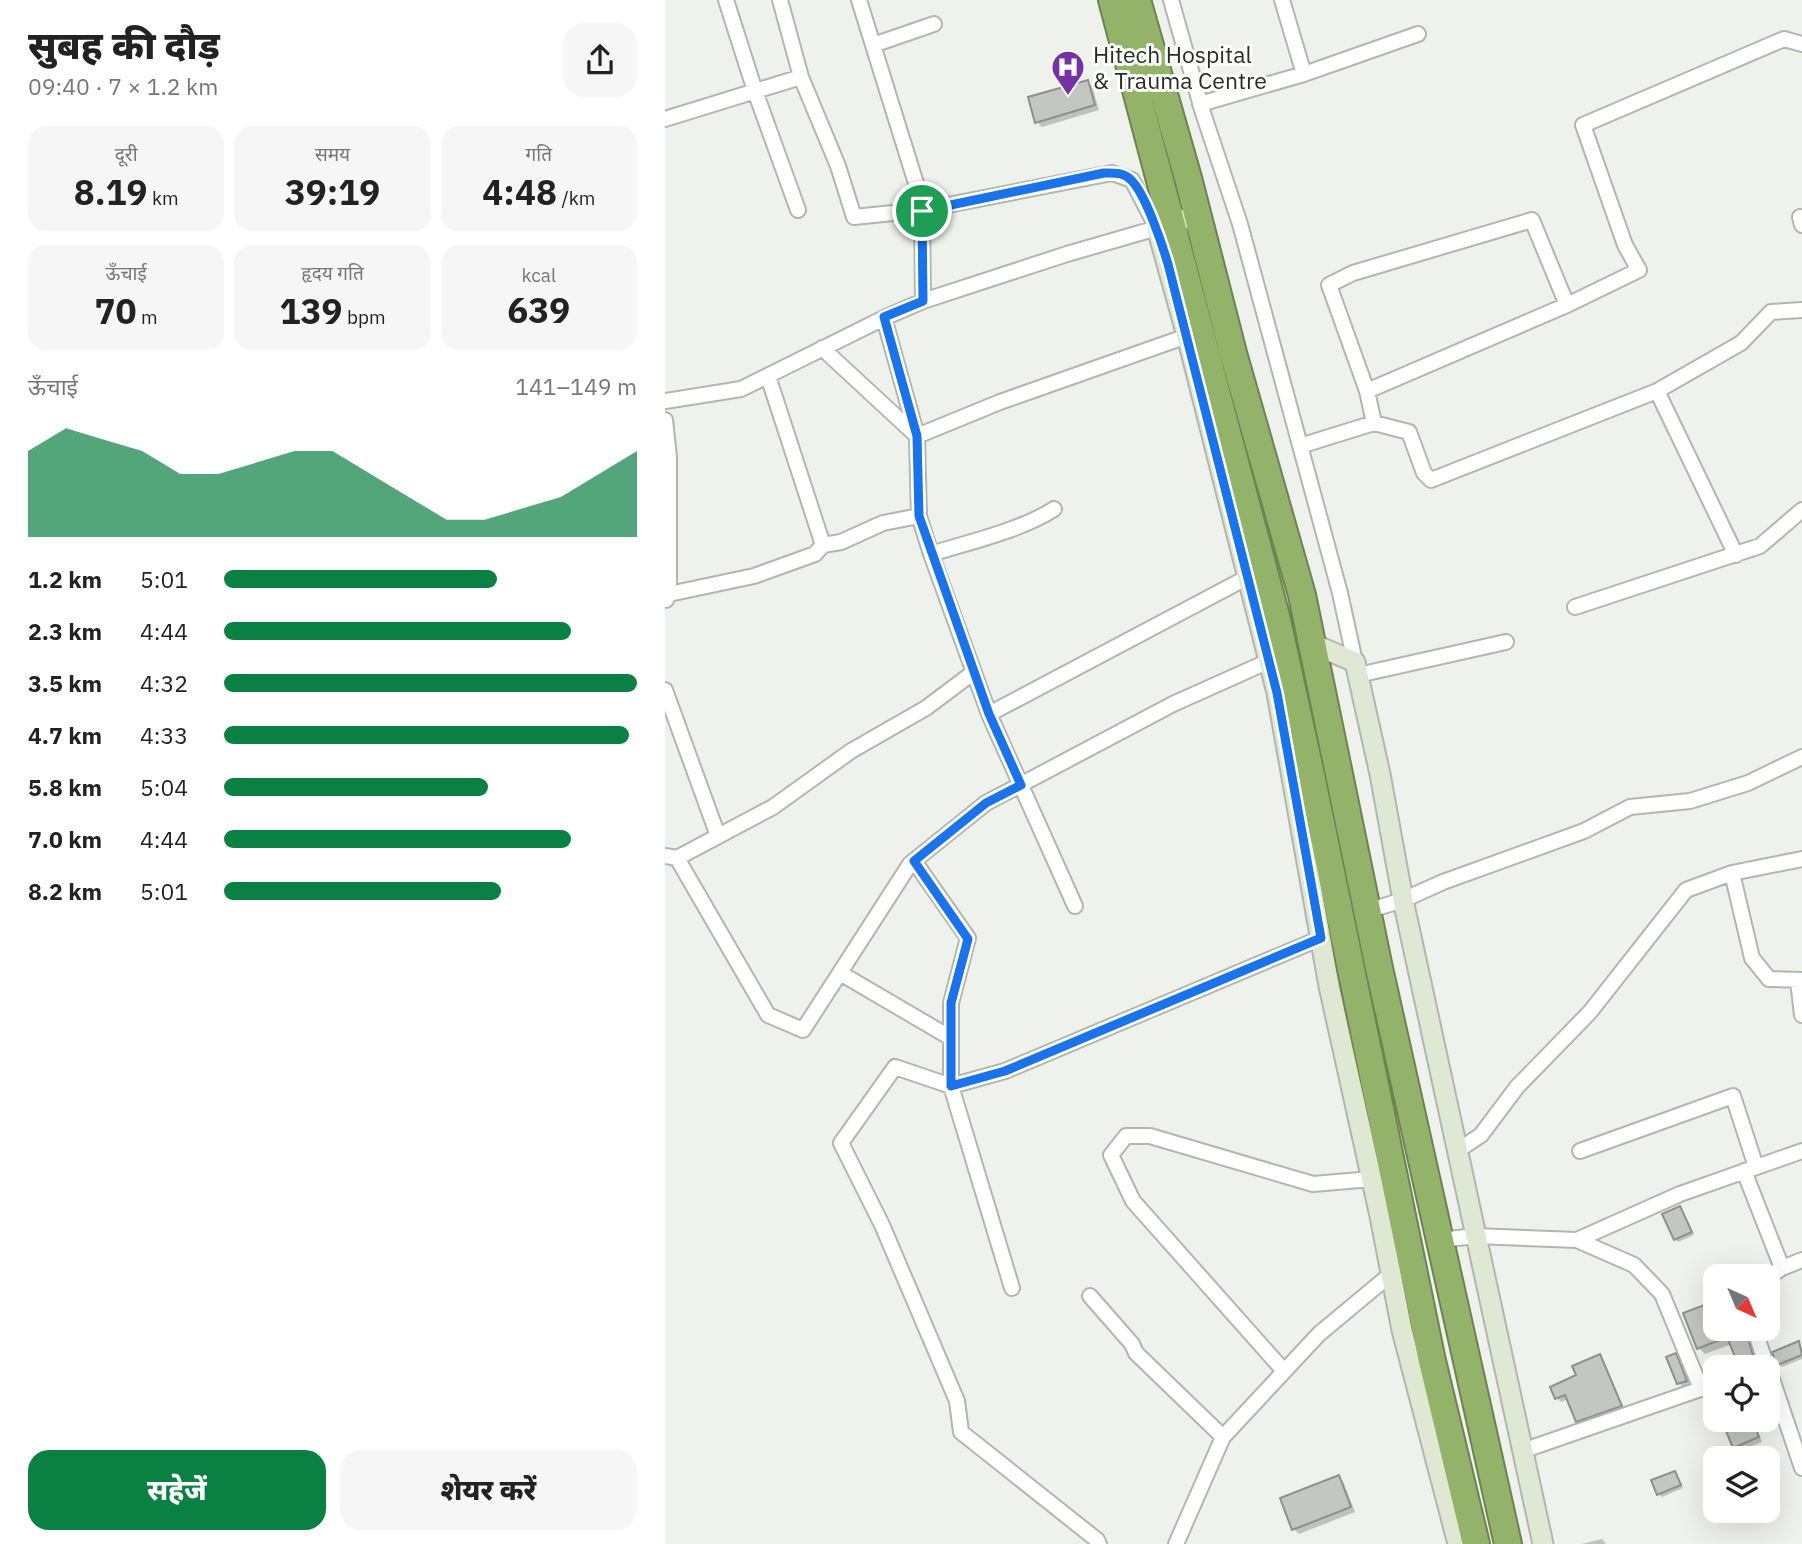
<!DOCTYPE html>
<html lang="hi">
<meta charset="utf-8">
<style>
body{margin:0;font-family:"IBM Plex Sans","Noto Sans Devanagari",sans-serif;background:#f6f6f6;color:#222;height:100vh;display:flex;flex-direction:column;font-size:26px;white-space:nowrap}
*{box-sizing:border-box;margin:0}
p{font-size:23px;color:#767676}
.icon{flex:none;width:38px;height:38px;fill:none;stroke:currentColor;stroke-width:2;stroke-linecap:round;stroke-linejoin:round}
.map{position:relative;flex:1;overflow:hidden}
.sheet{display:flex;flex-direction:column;background:#fff;width:665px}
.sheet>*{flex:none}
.needle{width:46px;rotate:136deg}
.buttons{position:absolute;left:1038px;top:1264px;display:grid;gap:14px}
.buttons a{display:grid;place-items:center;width:77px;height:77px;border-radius:14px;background:#fff;box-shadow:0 7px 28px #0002;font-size:35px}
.pin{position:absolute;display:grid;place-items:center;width:60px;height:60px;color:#fff;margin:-30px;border:4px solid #fff;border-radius:50%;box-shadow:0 2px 7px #0007}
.round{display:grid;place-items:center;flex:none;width:74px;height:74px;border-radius:21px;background:#f6f6f6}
.head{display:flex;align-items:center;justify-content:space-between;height:119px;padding:0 28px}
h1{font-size:38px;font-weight:800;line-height:52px}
.metrics{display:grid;grid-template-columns:repeat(3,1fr);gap:10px;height:119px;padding:7px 28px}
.metrics div{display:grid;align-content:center;border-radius:18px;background:#f6f6f6;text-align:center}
.metrics b{font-size:35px;font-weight:800}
.metrics small{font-size:19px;font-weight:400}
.metrics p{font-size:19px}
.chart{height:196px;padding:14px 28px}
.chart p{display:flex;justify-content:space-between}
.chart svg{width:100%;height:126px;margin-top:7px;fill:#0b8043;opacity:.7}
.action{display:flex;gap:14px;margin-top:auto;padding:14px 28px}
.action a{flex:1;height:80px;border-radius:21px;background:#0b8043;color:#fff;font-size:28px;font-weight:800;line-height:80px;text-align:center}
.action a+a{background:#f6f6f6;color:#222}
ul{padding:0 28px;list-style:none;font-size:23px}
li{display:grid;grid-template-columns:112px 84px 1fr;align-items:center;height:52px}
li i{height:18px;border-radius:9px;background:#0b8043}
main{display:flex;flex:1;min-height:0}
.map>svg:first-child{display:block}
.shadow{fill:#0003}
.building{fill:#c3c6c1;stroke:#8d908b;stroke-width:2}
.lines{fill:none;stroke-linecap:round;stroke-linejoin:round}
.street-casing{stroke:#b3b5b0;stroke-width:18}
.secondary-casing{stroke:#b3b5b0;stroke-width:23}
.highway-casing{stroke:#6e8353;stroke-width:30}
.street{stroke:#fff;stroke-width:14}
.secondary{stroke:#dfe8d2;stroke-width:19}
.highway{stroke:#93b36a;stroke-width:26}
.route-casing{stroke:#fff;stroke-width:14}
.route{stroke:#1a73e8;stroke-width:9}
.labels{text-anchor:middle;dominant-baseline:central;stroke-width:6;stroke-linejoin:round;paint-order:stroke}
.poi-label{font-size:23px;fill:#2a2b29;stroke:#fcfffa;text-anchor:start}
</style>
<main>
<section class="sheet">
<div class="head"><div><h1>सुबह की दौड़</h1><p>09:40 · 7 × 1.2 km</p></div><a class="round"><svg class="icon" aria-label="share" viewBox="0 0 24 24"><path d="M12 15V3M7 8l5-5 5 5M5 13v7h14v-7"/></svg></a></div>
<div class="metrics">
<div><p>दूरी</p><b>8.19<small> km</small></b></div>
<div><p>समय</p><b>39:19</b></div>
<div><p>गति</p><b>4:48<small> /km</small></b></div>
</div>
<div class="metrics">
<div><p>ऊँचाई</p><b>70<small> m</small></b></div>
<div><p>हृदय गति</p><b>139<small> bpm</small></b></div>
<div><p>kcal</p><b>639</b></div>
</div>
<div class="chart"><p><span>ऊँचाई</span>141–149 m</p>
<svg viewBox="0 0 160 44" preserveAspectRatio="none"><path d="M0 44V14L10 6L20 10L30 14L40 22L50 22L60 18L70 14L80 14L90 22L100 30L110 38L120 38L130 34L140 30L150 22L160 14V44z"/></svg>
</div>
<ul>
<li><b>1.2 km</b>5:01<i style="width:66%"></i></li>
<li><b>2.3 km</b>4:44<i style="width:84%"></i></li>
<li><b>3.5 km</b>4:32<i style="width:100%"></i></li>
<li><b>4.7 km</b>4:33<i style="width:98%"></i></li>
<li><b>5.8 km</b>5:04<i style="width:64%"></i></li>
<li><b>7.0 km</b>4:44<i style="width:84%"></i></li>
<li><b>8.2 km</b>5:01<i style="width:67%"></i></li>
</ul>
<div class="action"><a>सहेजें</a><a>शेयर करें</a></div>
</section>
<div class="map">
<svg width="1137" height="1544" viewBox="0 0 1137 1544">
<rect width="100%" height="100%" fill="#eff2ec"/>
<!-- shadow -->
<path class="shadow" d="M423,82L427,86L434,110L377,127L372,122Z
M1015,1208L1029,1235L1013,1242L1010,1239Z
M1050,1303V1328H1087L1095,1367H1076L1067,1344L1040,1354L1034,1348Z
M1133,1343L1137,1348V1359L1117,1367L1114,1364Z
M1010,1355L1024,1384L1017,1386L1014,1383Z
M934,1357L938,1361L959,1410L917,1425L912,1421L903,1399L896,1402L892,1398Z
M1061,1419H1088L1097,1442L1074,1451L1069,1447Z
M1010,1473L1018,1488L997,1497L994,1494Z
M673,1477L678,1481L690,1512L634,1534L629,1529Z
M937,1539L941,1544H917Z"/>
<!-- building -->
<path class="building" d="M423,80L430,105L370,123L363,97Z
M1015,1206L1027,1232L1009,1240L997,1214Z
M1050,1301V1328H1080L1090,1362L1074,1367L1062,1337L1032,1349L1018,1313Z
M1134,1341L1137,1355L1112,1365L1107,1352Z
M1011,1353L1022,1381L1012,1384L1001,1357Z
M935,1354L957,1406L911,1422L900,1395L890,1399L885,1387L911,1375L907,1366Z
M1056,1419H1087L1094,1437L1068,1448Z
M1010,1471L1016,1485L992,1495L986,1480Z
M674,1475L686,1507L627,1530L615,1498Z"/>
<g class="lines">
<defs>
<path id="street" d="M61,0L90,91L133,210
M115,0L136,77L173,166L189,217L257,210L447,173L467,180L492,228L402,254L258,301L257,210L254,193L194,0
M506,0L538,113L575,224L675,593L690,662
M208,45L269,24
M639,74L753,34
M535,104L639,74L617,0
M0,119L136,77
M1135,217L1137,225
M219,318L252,436L254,516L266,554L324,714L410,906
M157,348L252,436L335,402L522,336
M103,376L158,545
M702,391L902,305L974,270L960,245L918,125L1119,39L1137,44
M992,391L1071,555
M0,401L76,389L219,318L258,301
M0,420L4,457V594L1,600
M709,423L702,391L664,285L688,273L867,220L902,305
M635,446L709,423L744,432L759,473L766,480L992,391L1076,343L1106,312L1137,310
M266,554C304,542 357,530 389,509
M4,594L89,576L150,554L158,545L176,542L218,523L254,516
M910,607L1095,546L1137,510
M693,675L841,642
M0,690L53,836
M324,714L583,577
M0,856L12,858L108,807L186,751L261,708L309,672
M12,858L103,1015L138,1030L245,864L321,803L508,704L604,661
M249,861L303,938L286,1003V1086L347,1288
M1067,873L1137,859
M702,911L738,900L778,882L919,831L965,807L1025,801L1083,783L1137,757
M175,973L286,1038
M1133,981L1137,1015
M792,1151L816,1135L852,1087L925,1012L1021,890L1067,873L1087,958L1104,979L1137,980
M915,1151L1068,1096L1091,1167
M1079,1171L1117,1268L1102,1278
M775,1240L810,1236L912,1240L1015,1194L1137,1151
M912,1240L969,1265L997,1294L1036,1389
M1117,1268L1137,1260
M425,1296L467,1344L471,1353L558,1437
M1089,1328L1102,1367
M1103,1367L1137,1468
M619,1371L468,1201L446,1155L461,1136H485L648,1184L707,1179
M857,1451L1050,1384
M434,1544L432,1540L296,1432L292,1401L217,1225L176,1143L230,1067L286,1086L340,1071L656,938
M511,1544L558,1437L654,1334L726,1274"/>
<path id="secondary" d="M533,215L492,228L522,336L612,693L664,986L715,1216L737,1330L793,1544
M648,644L690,662L715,774L738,900L878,1544"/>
<path id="highway" d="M447,0L612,620L646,775L767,1361L811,1544
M472,0L523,178L568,353L637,595L714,968L843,1544"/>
</defs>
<!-- street casing -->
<use href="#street" class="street-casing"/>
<!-- secondary casing -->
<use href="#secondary" class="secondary-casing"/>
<!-- highway casing -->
<use href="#highway" class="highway-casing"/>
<!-- street -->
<use href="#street" class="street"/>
<!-- secondary -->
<use href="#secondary" class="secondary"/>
<!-- highway -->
<use href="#highway" class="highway"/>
</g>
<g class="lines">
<defs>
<path id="route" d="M439,173C448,173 458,172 465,179C480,192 497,244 503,264L612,693L656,938L340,1071L286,1086V1003L303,939L249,861L321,803L356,785L324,714L254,516L252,436L219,317L258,301L257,211Z"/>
</defs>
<!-- route casing -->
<use href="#route" class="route-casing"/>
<!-- route -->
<use href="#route" class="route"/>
</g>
<!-- icons -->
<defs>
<symbol id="hospital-pin" viewBox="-11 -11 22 30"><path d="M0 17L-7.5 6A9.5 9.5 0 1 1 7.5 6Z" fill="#7632a5" stroke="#fcfffa"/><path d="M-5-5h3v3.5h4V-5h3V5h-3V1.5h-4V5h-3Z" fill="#fff"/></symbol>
</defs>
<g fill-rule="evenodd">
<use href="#hospital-pin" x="384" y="48" width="38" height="52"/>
</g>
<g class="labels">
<!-- poi labels -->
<g class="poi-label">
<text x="428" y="54">Hitech Hospital<tspan x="428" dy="26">&amp; Trauma Centre</tspan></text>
</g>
</g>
</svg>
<div class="buttons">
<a><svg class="needle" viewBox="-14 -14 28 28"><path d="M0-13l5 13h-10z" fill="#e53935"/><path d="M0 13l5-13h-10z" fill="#767676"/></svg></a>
<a><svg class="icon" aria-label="locate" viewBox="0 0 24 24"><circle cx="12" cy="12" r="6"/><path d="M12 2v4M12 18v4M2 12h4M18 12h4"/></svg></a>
<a><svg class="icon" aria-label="layers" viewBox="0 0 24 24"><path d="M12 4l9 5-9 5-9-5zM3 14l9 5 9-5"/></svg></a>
</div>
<div class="pin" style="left:257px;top:211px;background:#1e9e55"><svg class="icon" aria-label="arrive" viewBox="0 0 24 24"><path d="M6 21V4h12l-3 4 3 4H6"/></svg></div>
</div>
</main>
